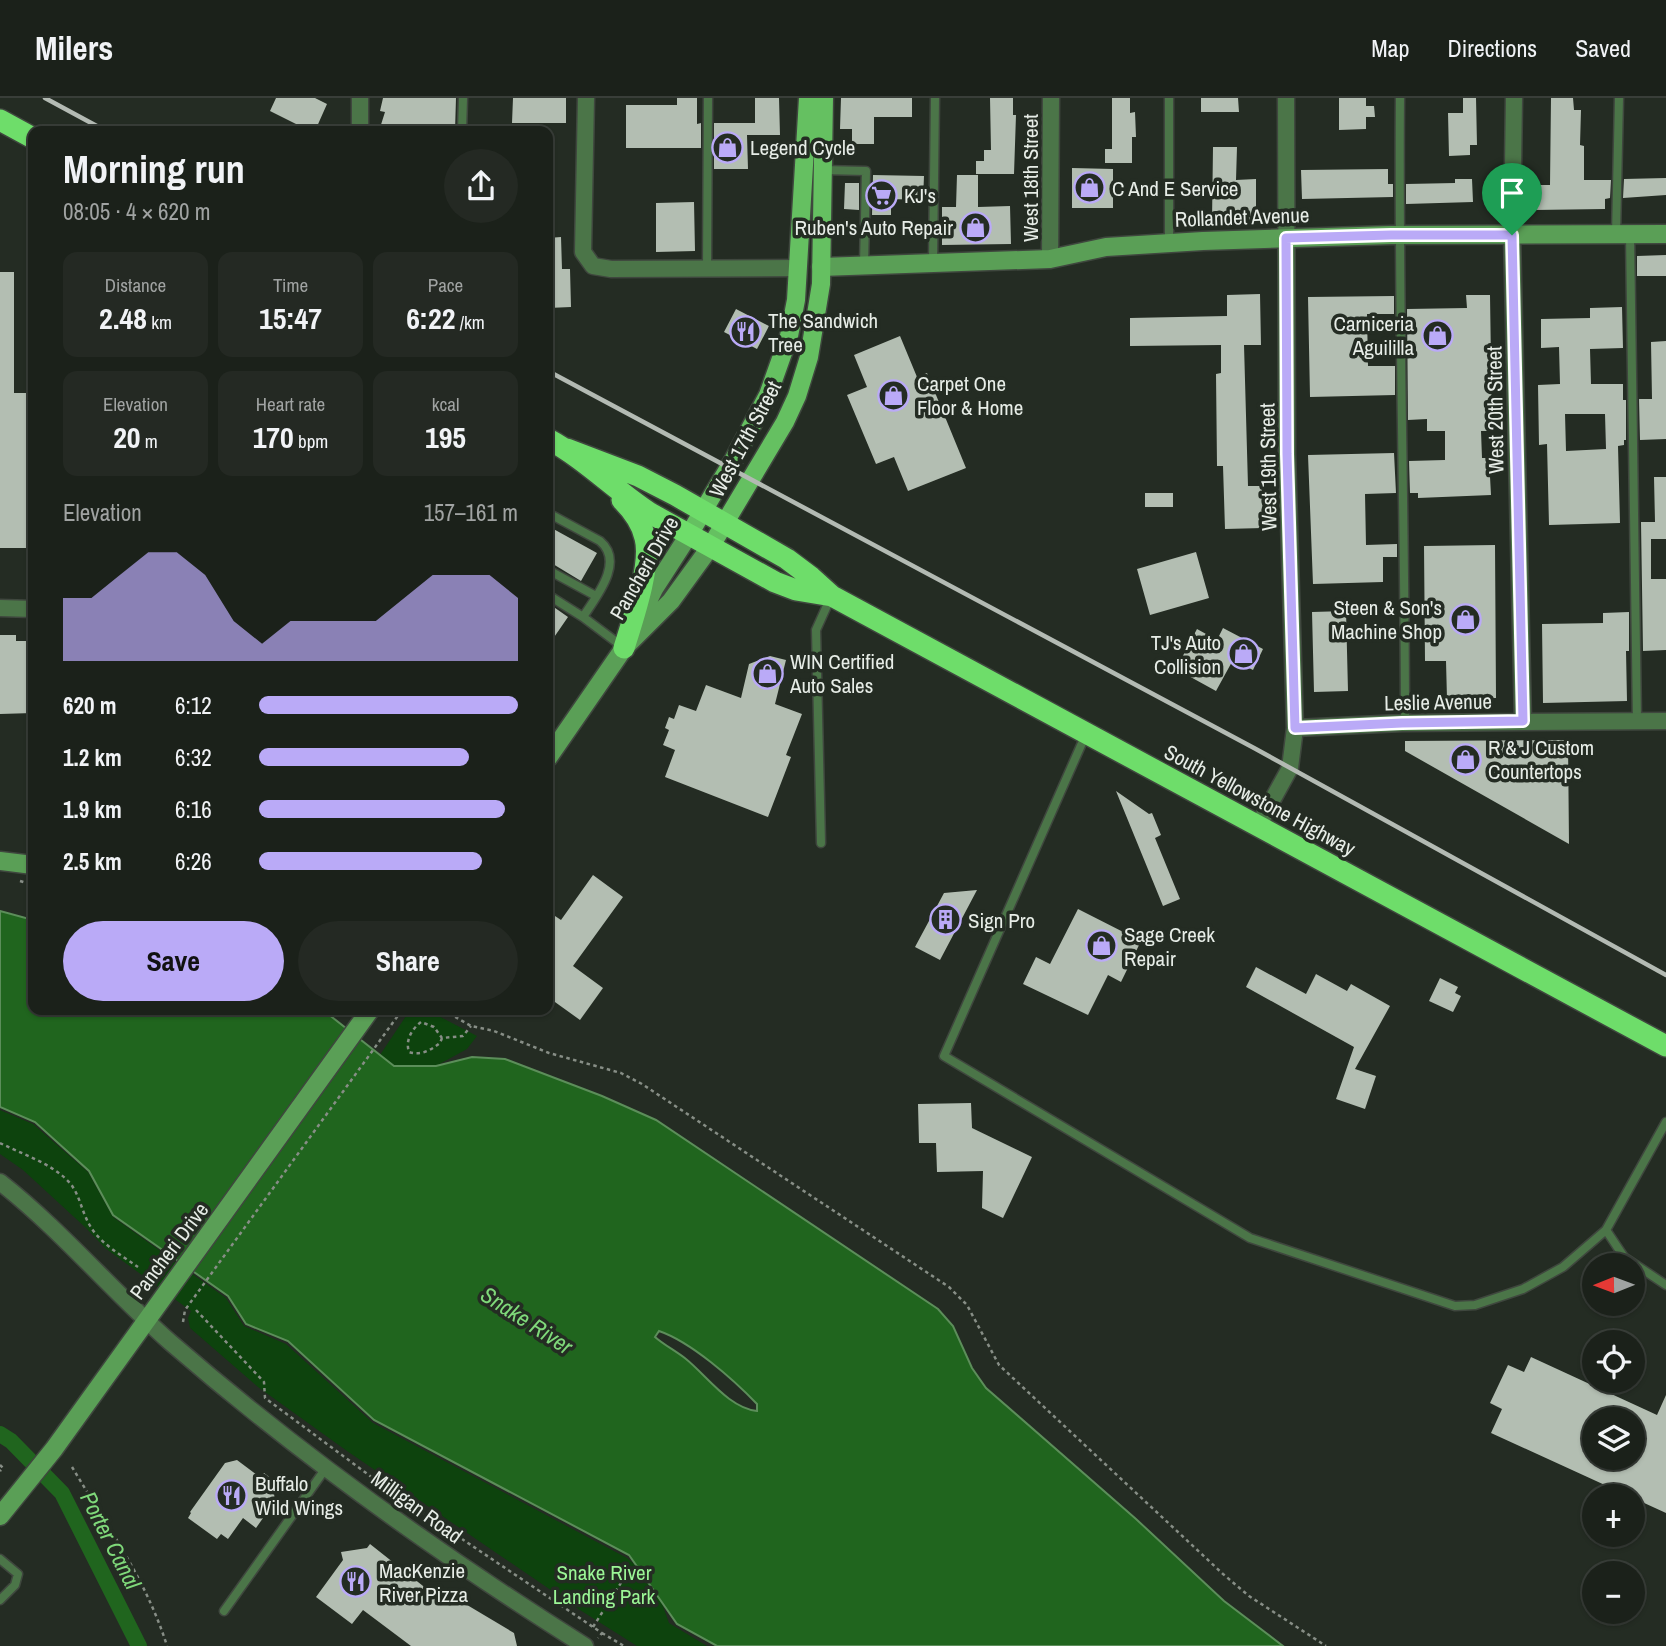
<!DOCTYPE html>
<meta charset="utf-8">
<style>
body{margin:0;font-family:"Archivo Narrow",sans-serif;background:#242923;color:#f1f3f6;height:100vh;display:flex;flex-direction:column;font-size:26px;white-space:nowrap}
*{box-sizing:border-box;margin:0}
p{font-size:23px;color:#a0a3a2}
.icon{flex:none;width:38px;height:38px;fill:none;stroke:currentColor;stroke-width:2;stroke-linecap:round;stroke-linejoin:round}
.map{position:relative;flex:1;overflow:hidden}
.drawer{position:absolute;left:28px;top:28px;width:525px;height:889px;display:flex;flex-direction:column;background:#1b211a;border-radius:14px;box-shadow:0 2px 5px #0004,0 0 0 2px #393e39}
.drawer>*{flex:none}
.needle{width:46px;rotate:269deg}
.buttons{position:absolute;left:1582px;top:1155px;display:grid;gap:14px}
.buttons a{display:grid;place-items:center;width:63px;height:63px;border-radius:50%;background:#1b211a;box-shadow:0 2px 5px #0004,0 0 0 2px #393e39;font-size:35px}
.pin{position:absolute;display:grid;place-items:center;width:60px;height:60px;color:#fff;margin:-72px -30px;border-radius:50% 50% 50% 0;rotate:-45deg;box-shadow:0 0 7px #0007}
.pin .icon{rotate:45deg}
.round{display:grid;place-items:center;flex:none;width:74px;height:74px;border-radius:37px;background:#242923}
.head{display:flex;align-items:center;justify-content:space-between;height:119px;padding:0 35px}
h1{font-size:38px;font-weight:700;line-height:52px}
.metrics{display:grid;grid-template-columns:repeat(3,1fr);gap:10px;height:119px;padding:7px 35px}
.metrics div{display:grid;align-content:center;border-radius:14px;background:#242923;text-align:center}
.metrics b{font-size:30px;font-weight:700}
.metrics small{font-size:19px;font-weight:400}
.metrics p{font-size:19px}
.chart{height:196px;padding:14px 35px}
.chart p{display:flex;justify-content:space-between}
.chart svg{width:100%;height:126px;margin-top:7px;fill:#baaaf7;opacity:.7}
.button{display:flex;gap:14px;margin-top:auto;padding:14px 35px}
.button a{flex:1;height:80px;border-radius:42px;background:#baaaf7;color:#111;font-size:28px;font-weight:700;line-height:80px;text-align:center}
.button a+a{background:#242923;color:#f1f3f6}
ul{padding:0 35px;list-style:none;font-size:23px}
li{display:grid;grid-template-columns:112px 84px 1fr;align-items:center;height:52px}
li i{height:18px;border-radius:9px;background:#baaaf7}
header{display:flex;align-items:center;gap:42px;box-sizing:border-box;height:98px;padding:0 35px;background:#1b211a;border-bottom:2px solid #393e39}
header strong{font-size:33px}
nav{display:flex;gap:38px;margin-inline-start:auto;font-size:24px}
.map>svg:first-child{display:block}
.green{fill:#0d430d}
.water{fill:#20651e;stroke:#5c8e5a;stroke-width:2;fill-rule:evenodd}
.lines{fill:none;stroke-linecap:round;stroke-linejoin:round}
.canal{stroke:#20651e;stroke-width:16}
.building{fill:#b3beb2;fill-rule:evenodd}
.lane-casing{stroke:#3f473e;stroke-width:11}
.street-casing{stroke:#3f473e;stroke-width:19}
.secondary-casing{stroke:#3f473e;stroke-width:21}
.primary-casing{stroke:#3f473e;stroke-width:21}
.highway-casing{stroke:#3f473e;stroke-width:24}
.path{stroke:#878e86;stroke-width:2.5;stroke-dasharray:3.5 3.5;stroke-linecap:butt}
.lane{stroke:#4b7548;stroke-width:8}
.street{stroke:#4b7548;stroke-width:16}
.secondary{stroke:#5a9f56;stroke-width:18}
.primary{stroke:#65c061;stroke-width:18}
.highway{stroke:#6edd6a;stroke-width:21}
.rail{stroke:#b3bab3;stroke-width:4.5}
.route-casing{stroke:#fff;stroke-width:14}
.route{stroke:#baaaf7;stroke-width:9}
.labels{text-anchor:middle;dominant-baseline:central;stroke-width:7;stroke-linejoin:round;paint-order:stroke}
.poi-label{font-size:21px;fill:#e7ede7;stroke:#242c23;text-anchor:start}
.street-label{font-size:21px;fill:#e7ede7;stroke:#242c23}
.park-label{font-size:21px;fill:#9bf696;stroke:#242c23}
.water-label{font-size:23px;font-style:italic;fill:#7fd97a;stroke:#242c23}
</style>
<header>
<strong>Milers</strong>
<nav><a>Map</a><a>Directions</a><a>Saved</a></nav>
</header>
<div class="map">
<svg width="1666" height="1548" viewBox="0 0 1666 1548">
<rect width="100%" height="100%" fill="#242c23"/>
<!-- green -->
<path class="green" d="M414,912H427L477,938L467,951L436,968H394L380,957L406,918Z
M0,1012L33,1026L88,1074L113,1119L226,1200L244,1228L286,1246L373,1325L627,1460L654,1483L669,1525L707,1548H637L580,1512L347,1353L258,1289L190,1230L188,1220L191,1213L105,1150L86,1130L23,1072L0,1056Z"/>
<!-- water -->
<path class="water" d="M0,813L33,822V912H323L394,968H436L472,959L505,961L602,998L656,1022L938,1211L953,1228L972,1270L986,1290L1136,1421L1224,1503L1283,1548H717L677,1526L629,1457L374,1322L288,1243L246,1226L228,1198L113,1117L89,1073L35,1024L0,1009ZM659,1233C691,1244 733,1281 757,1306V1313C729,1310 707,1278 686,1261C676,1253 664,1247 655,1239Z"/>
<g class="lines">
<!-- canal -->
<path class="canal" d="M0,1336L11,1343L62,1395L139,1548"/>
</g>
<!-- building -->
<path class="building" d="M276,0H315L327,6L315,33H310L270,13Z
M383,0H456L455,33H379L385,14L380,13Z
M513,0H566V25H512Z
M677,0H697V26L701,25V50H626V7H677Z
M755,0H779L780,37H747L748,71H714V25H755Z
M841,0H912V19H874V46H852V31H840Z
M990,0H1013V17H1016L1014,76H976V63H984V52H991Z
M1112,0H1130V15L1135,14L1136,39H1132V65H1105V51H1112Z
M1201,0H1238L1239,14H1201Z
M1339,0H1366V8H1374L1375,19H1366V31L1339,32Z
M1463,0H1476L1477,47H1470V57L1449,58L1448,15H1463Z
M1551,0H1573L1574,12H1581L1580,47L1584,48V82H1611L1610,100L1605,101V111L1534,112L1533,87H1550Z
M1213,49H1237L1236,82L1256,81V122L1212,123Z
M1072,70L1113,71V110H1072Z
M1388,71V86H1393V99L1302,101L1301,72Z
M873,77L924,78L923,102L891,101V117H872Z
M957,77H978V109L1010,108L1011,146L942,147V109H956Z
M1666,80V97L1623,100L1624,81Z
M1455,81H1472L1473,104L1406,106V86L1455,85Z
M845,85H859V112L844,111Z
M694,104L695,153L656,154V105Z
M561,139L562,171H570L571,209L548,210V140Z
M1666,157V178H1637V158Z
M0,174H14V295H33V324H28V348H33V450H0Z
M1260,196L1261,247H1244L1248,388H1262L1263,430L1225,431L1223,368H1217L1216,276L1221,275V247L1130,248V220L1227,218V197Z
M1466,197H1490L1492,333H1481L1482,360H1489L1491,397L1418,400V395H1410L1409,363L1445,362V333H1427V321L1408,322L1407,211L1467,210Z
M1394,198V216H1367L1368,268H1395V297L1310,299L1308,199Z
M1622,209L1623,250L1590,251L1591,286H1623V302H1626V342H1624V347L1618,348L1620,425L1549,427L1547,346L1539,347L1538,287L1560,286L1559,249L1541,250V221L1590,220V210ZM1565,316H1605L1606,351L1566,353Z
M736,211L769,228L757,251L724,234Z
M900,238L917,279L927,275L966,370L908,393L894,359L876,366L847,297L867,289L854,257Z
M1666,243V341L1640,342L1639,301H1652L1651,244Z
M1394,355L1396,395L1365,396L1366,447L1397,446V459H1383V484L1313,486L1308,357Z
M1654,379H1666V441H1651V481H1666V552L1643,553L1641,424H1655Z
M1145,395H1173V409H1145Z
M548,428L597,455L581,483L548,463Z
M1495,447L1496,600L1447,601L1446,563H1425L1424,448Z
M1196,454L1209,500L1150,517L1137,471Z
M548,505L568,519L548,548Z
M1346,513L1348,593L1314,594L1312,514Z
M1629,514V553H1626L1627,603L1543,605L1542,526L1603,525V515Z
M1223,530L1263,551L1253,572L1233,562L1216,593L1176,571L1197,531L1217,542Z
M0,537H16V543H33V615L0,616Z
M770,558L786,562L775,606L802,616L786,657L791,659L768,719L665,679L675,652L663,647L669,632L665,630L669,619L674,621L679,607L696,613L706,587L741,600L749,566Z
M1568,642L1569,746L1405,653V643Z
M1116,693L1149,716L1152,715L1161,737L1155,740L1180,801L1163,808Z
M593,777L623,799L573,868L603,890L580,922L548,899V828L555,818L561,822Z
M977,792L940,862L915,849L944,795Z
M1078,811L1141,843L1121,884L1108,877L1088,917L1023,886L1036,859L1050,866Z
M1256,869L1306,896L1316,876L1347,893L1351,886L1390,908L1355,971L1376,978L1365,1011L1336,1001L1354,949L1246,889Z
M1440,880L1458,889L1455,895L1461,898L1453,914L1429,903Z
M971,1005L972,1030L1032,1059L1003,1120L982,1110L983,1073L937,1074L936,1045H919L918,1006Z
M1531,1259L1657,1317L1666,1297V1415L1491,1335L1502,1311L1490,1305L1508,1267L1524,1274ZM1594,1321H1633V1360H1594Z
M237,1362L261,1380L264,1375L272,1381L275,1403L256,1430L243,1420L228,1441L221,1436L217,1441L188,1420L191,1415L190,1414L225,1365Z
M370,1446L442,1503L447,1495L514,1535L517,1548H411L363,1512L352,1526L316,1499L343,1462L341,1454L367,1450Z"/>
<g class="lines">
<defs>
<path id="lane" d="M1400,0C1398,208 1405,417 1405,625
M462,33L463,0
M823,72L866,73L864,167
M1616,137L1619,0
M1630,137L1637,623
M1169,144V0
M933,164L935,0
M707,172L708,0
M548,415L600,443C625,464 596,499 583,519
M548,472L596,498
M548,497L583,519L623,549
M1086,636L944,958L1250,1140L1455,1208L1475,1207L1523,1191L1563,1169L1606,1132L1666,1024
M821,745L816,532L830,501
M1606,1132L1624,1159L1666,1187
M0,1461L18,1476L15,1487L0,1502
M224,1513L326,1370"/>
<path id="street" d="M586,0L583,154L593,168L611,171L798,170
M1514,0L1512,137L1523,623
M360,33V0
M1050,161L1051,0
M0,510L33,511
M1295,630L1402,625L1666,623
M1258,728L1290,670L1295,630L1287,356L1286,0
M0,1084C61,1132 112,1193 170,1244C299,1356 440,1457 585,1548"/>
<path id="secondary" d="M821,169L1050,161L1106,149L1203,143L1391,137L1666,136
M640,519L654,491L690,435
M548,660L624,550L671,503L711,448
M0,763L33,767
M0,1418L54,1351L370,912"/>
<path id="primary" d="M690,435L734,361L768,297L789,238L796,202L808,0
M711,448L785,324L797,298L809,259L821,186L824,0"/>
<path id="highway" d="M0,22L33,40
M548,341C585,361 615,392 650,415L775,484L796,492L832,498
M567,351L638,378L675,397L787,461L811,479L832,498L1666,948
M622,402C632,412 642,426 645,440C652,466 632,524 624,550"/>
</defs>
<!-- lane casing -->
<use href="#lane" class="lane-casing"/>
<!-- street casing -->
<use href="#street" class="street-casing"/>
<!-- secondary casing -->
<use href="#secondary" class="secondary-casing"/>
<!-- primary casing -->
<use href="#primary" class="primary-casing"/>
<!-- highway casing -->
<use href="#highway" class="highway-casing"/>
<!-- path -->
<path class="path" d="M20,783L33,787
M443,912L471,928L494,933L549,955L621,975L642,986L949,1189L967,1207L999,1267L1223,1476L1249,1498L1326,1548
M442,940L440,945C431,952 421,958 409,954C405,942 412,931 421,924L434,929L442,940L463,938L471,928
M0,1045C22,1056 50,1065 67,1082C79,1093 81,1112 89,1126C99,1145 121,1157 138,1169
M196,1212L264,1284L265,1300L389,1392L593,1529L602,1535L598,1540
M183,1224L185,1212L402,912
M0,1367L3,1370L0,1373
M72,1369C106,1426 147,1483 167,1548
M593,1529L631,1469
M602,1535L624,1548"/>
<!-- lane -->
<use href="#lane" class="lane"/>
<!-- street -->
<use href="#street" class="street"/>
<!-- secondary -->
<use href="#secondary" class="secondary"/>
<!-- primary -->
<use href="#primary" class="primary"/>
<!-- highway -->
<use href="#highway" class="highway"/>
<!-- rail -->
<path class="rail" d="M45,0L106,33
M548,273L1254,650L1666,877"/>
</g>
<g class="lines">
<defs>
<path id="route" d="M1391,137H1512L1523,623L1402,625L1295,630L1287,356L1286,140Z"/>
</defs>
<!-- route casing -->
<use href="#route" class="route-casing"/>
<!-- route -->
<use href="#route" class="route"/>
</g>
<!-- icons -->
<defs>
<symbol id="shop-ring" viewBox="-11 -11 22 22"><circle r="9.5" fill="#242c23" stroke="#baaaf7" stroke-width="1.5"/><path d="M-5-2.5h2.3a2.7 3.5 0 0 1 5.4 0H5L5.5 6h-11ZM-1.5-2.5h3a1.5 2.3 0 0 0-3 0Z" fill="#baaaf7"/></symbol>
<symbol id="supermarket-ring" viewBox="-11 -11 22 22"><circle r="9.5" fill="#242c23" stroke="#baaaf7" stroke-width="1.5"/><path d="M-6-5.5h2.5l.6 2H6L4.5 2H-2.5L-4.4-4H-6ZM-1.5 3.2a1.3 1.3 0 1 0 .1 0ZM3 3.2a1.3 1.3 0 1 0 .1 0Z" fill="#baaaf7"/></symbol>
<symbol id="restaurant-ring" viewBox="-11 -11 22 22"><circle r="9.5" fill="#242c23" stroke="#baaaf7" stroke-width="1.5"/><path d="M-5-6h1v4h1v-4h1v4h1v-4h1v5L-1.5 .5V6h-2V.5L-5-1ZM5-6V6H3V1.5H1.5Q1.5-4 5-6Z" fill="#baaaf7"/></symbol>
<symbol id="building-ring" viewBox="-11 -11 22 22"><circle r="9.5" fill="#242c23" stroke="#baaaf7" stroke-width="1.5"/><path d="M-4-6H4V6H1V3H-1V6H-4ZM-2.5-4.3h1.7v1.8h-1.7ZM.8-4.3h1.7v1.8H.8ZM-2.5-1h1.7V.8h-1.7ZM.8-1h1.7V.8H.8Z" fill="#baaaf7"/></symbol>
</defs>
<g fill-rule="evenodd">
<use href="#shop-ring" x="710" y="32" width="35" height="35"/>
<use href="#shop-ring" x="1072" y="72" width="35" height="35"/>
<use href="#supermarket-ring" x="864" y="80" width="35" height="35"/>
<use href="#shop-ring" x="958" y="112" width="35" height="35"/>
<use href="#restaurant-ring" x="728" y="216" width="35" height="35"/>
<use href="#shop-ring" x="1420" y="220" width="35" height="35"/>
<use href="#shop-ring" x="876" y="280" width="35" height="35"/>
<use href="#shop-ring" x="1448" y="504" width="35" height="35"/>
<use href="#shop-ring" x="1226" y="538" width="35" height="35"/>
<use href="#shop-ring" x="750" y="558" width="35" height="35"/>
<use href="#shop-ring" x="1448" y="644" width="35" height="35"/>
<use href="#building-ring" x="928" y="804" width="35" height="35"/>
<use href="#shop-ring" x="1084" y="830" width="35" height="35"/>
<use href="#restaurant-ring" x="214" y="1380" width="35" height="35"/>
<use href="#restaurant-ring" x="338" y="1466" width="35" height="35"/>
</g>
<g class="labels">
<!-- poi labels -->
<g class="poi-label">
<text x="750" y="49">Legend Cycle</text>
<text x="1112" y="90">C And E Service</text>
<text x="904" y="97">KJ's</text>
<text x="953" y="129" text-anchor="end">Ruben's Auto Repair</text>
<text x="768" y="222">The Sandwich<tspan x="768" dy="24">Tree</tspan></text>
<text x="1414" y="225" text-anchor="end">Carniceria<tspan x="1414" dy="24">Aguililla</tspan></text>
<text x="917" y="285">Carpet One<tspan x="917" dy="24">Floor &amp; Home</tspan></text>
<text x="1442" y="509" text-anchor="end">Steen &amp; Son's<tspan x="1442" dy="24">Machine Shop</tspan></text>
<text x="1221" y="544" text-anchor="end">TJ's Auto<tspan x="1221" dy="24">Collision</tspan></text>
<text x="790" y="563">WIN Certified<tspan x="790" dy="24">Auto Sales</tspan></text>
<text x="1488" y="649">R &amp; J Custom<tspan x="1488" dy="24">Countertops</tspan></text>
<text x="968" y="822">Sign Pro</text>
<text x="1124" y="836">Sage Creek<tspan x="1124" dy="24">Repair</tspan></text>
<text x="255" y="1385">Buffalo<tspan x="255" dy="24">Wild Wings</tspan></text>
<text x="379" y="1472">MacKenzie<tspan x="379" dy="24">River Pizza</tspan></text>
</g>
<!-- street labels -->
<g class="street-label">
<text transform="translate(1030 80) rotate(-90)">West 18th Street</text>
<text transform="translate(1242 119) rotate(-2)">Rollandet Avenue</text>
<text transform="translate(1495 312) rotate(-91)">West 20th Street</text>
<text transform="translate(745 341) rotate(-62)">West 17th Street</text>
<text transform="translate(1268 369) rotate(-91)">West 19th Street</text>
<text transform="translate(644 470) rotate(-60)">Pancheri Drive</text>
<text transform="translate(1438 604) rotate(-1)">Leslie Avenue</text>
<text transform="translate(1260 702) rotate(28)">South Yellowstone Highway</text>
<text transform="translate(169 1153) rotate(-53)">Pancheri Drive</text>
<text transform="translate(417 1409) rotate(36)">Milligan Road</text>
</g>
<!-- park labels -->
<g class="park-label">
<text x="604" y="1474">Snake River<tspan x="604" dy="24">Landing Park</tspan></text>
</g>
<!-- water labels -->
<g class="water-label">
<text transform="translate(527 1222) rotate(33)">Snake River</text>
<text transform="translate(111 1442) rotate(63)">Porter Canal</text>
</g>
</g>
</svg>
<div class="buttons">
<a><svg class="needle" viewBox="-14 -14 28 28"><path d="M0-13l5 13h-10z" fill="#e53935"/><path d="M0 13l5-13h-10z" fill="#a0a3a2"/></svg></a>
<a><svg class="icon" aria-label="locate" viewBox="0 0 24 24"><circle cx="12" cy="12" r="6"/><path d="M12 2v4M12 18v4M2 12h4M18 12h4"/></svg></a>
<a><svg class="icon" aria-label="layers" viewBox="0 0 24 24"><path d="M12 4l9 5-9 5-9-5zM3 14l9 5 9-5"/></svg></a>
<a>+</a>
<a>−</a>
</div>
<div class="pin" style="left:1512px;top:137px;background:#1e9e55"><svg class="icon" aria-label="arrive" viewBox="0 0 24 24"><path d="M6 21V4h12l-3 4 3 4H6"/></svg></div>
<section class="drawer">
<div class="head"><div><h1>Morning run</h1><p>08:05 · 4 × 620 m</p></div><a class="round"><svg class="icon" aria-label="share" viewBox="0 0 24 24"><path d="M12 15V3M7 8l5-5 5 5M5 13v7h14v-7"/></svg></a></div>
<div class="metrics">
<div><p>Distance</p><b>2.48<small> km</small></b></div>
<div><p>Time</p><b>15:47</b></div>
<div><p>Pace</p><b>6:22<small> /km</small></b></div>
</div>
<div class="metrics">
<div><p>Elevation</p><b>20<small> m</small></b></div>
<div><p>Heart rate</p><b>170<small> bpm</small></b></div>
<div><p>kcal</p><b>195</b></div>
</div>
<div class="chart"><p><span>Elevation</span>157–161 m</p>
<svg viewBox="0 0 160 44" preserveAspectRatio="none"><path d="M0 44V22L10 22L20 14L30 6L40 6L50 14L60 30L70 38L80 30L90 30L100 30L110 30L120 22L130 14L140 14L150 14L160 22V44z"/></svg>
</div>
<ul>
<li><b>620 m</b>6:12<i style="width:100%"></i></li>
<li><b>1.2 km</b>6:32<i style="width:81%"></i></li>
<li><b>1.9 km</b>6:16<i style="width:95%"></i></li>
<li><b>2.5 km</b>6:26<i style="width:86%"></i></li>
</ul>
<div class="button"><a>Save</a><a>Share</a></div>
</section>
</div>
